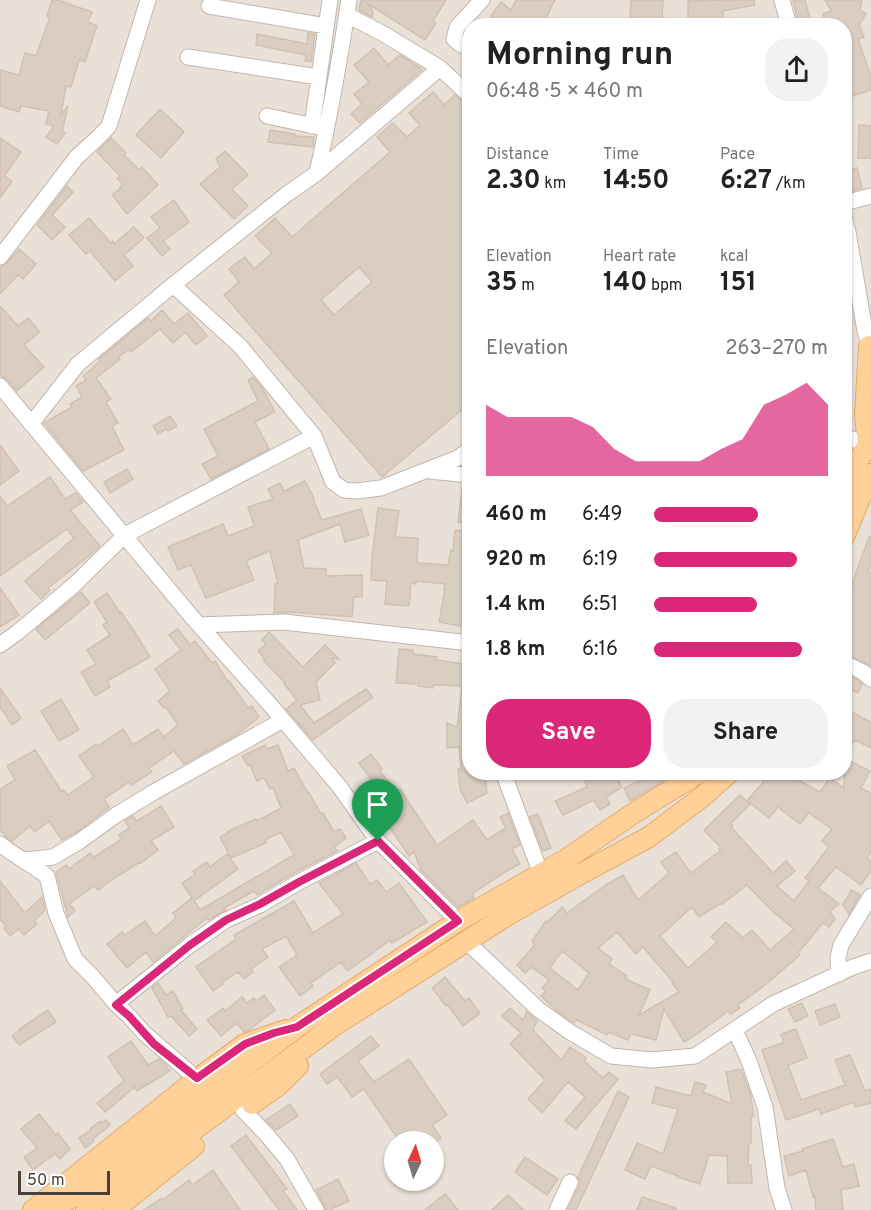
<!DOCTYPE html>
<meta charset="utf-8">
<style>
body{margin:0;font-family:Overpass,sans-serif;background:#f2f2f2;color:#222;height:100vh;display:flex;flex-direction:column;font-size:22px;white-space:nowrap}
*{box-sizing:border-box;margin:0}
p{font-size:20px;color:#767676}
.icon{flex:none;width:33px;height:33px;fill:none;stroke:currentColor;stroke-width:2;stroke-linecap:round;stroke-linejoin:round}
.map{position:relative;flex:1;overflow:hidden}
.side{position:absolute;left:462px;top:18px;width:390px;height:762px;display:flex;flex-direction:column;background:#fff;border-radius:24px;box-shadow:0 2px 4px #0004}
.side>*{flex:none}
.needle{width:39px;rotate:4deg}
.tools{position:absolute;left:384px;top:1131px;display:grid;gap:12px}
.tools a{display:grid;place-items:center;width:60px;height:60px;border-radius:50%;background:#fff;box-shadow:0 2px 4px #0004;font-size:30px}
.scale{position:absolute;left:18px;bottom:15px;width:92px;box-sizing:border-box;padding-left:6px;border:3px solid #494038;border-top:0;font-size:16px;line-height:21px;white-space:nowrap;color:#494038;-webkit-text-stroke:4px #fff;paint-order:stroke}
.pin{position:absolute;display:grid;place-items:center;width:51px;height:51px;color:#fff;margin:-62px -26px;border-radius:50% 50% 50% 0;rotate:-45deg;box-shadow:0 0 6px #0007}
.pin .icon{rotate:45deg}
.round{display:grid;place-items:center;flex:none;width:63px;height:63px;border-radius:24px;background:#f2f2f2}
.overview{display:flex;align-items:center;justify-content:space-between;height:102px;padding:0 24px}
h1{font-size:33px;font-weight:700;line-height:45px}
.metrics{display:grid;grid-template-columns:repeat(3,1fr);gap:9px;height:102px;padding:6px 24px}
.metrics div{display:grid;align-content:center}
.metrics b{font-size:26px;font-weight:700}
.metrics small{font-size:16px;font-weight:400}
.metrics p{font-size:16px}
.chart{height:168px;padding:12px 24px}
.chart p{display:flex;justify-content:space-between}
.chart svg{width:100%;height:108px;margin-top:6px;fill:#db2777;opacity:.7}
.button{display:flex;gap:12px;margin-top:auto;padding:12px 24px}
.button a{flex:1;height:69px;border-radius:24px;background:#db2777;color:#fff;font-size:24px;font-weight:700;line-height:69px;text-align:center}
.button a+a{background:#f2f2f2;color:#222}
ul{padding:0 24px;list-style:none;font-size:20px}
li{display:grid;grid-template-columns:96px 72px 1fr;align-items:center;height:45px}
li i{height:15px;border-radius:8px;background:#db2777}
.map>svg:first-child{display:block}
.residential{fill:#e9e1d8;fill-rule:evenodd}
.building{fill:#dacdc2;stroke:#d2c0b2;stroke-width:1.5;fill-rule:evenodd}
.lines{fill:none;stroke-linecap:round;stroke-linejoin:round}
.minor-casing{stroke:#c1b6ac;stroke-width:17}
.major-casing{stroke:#e5ab68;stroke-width:22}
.minor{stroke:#fff;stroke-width:15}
.major{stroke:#ffd199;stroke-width:20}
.route-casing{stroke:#fff;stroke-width:12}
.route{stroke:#db2777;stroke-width:8}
</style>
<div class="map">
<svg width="871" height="1210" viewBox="0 0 871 1210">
<rect width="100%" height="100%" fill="#f5f0ea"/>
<!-- residential -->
<path class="residential" d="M0,0H871V1210H0ZM470,26H844V772H470ZM394,1142H434V1180H394Z"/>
<!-- building -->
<path class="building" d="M52,0H58L92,12L88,22L97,26L85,62L79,60L71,87L66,86L61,114L68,106L62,132L65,133L57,144L46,137L54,126L46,124L49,111L21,106L19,112L0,106V70L19,75L25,53L36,56L50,17L47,16Z
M361,0H446L433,21L436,23L425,40L367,3L373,11L372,17L359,10Z
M516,0H555L542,26H504L491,16L501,2L511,10Z
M631,0H663L662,20L630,19Z
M723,0H754L755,5L723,11L724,26H688V1Z
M793,0H805L812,26H799Z
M825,0H862L860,10L866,14L859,25L864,37L858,39L871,76V90L844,99V26H827L823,14L831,11Z
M308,33L315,34L311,62L305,61L306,55L256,45L257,34L307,44Z
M374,48L388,65L400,55L419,67L422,70L360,123L351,114L362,104L354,94L369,82L354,65Z
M433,92L444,105L455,95L464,103L470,106V403L382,477L224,295L239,282L229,269L245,257L254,269L272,253L255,236L275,218L292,237L390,152L377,137L393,123L407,137L420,125L409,113ZM359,267L372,282L334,315L321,300Z
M160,109L184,132L161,158L136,135Z
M859,125L871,126V158H858Z
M270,130L295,134L294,136L314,137L313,147L268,142Z
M0,138L21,152L4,176L12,181L0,198Z
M111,138L126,153L124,155L139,170L142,167L158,185L127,214L112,195L121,188L120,187L123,184L117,178L120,176L97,152Z
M225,151L248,175L232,189L248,206L234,219L200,184L220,167L216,159Z
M857,168L862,188L852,191V189L848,190L844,171Z
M67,186L73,192L52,215L65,227L52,240L37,225Z
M174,200L189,222L163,241L170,249L162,256L147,238L160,228L151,217Z
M89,218L111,243L113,241L114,244L134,227L144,238L124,255L133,266L115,281L90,251L86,254L69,235Z
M19,249L36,264L23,279L18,275L0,294V267L7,263Z
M0,306L18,326L28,318L40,332L24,345L44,367L17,391L8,380L0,375Z
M162,310L174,324L188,313L207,336L196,345L185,332L173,343L160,329L131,352L128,350L119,357L120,359L96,378L111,399L106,402L118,423L112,426L124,450L83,471L44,423L72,407L70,404L82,397L76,386L86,380L83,376L93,368V367L100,361L99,359L148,318L151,321Z
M253,377L264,391L275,412L255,422L269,449L211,479L202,464L218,456L204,429L258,401L248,380Z
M170,416L177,426L168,431L166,429L158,434L153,426Z
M0,445L19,471L0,485Z
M127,469L133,479L110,493L104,482Z
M50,477L65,499L76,493L83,502L70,510L100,546L90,555L48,588L50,590L41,599L25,581L74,538L67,529L0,576V496L7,506Z
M305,481L314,498L313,499L322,520L361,509L369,535L345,542L340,524L298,540L304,568L326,569V576L362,575V597H354L352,617L290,612L274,613L275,584H278L270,551L246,561L254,580L206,598L191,565L178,570L168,547L223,524L228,536L254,526L248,507L273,499L268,489L280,483L284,491Z
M463,484L470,485V523L458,522Z
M378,508L399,511L395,537L418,538L417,561L419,563L448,565L451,550L453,551L455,530L465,531L464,543H470V628L439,622L445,590H444L445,584L416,581V584L411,583L409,606L385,604L387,581L371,580L372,558Z
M869,537H871V564L868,572L871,573V666L844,653V606Z
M0,588L19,615L0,627Z
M81,592L90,603L45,640L36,629Z
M107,593L120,613L121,612L136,634L150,657L107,681L110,687L95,696L81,672L96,664L87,650L110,635L103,625L107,622L94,602Z
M178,629L190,645L195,641L212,663L215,661L228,682L229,681L248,708L252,706L259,717L238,734L184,764L174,751L149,768L152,772L131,785L129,782L104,799L109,807L75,833L62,840L49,821L35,832L30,826L12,841L5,836L0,829V789L15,780L7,766L35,750L62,792L64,790L68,795L94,777L79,756L96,744L98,746L123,729L133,745L158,729L164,737L178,725L166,707L164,708L158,701L170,691L155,669L181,650L169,635Z
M269,632L303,667L325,645L339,659L332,658L335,663L316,682L320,700L300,705L314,723L366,689L373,697L313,740L286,709L297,700L284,684L285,683L263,660L265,659L258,651L266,644L262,640Z
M399,649L413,650V654L437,657L436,660L470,665V772H485L487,793L467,803L460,789L458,769H461L459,747L447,748V723L457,727L462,686L433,685V688L418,686V684L396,683Z
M844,674L858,680L862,684L858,693L844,686Z
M0,688L21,718L12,725L0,707Z
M61,699L79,730L59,741L41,711Z
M844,708L871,722V748L855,740L844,756Z
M265,745L267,749L278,745L288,771L294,768L308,793H309L321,814L323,813L334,832L340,829L346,838L334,847L337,851L294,873L257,895L254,891L224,908L226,910L209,920L207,918L153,962L146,952L127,968L107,944L122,932L125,935L145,921L155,936L176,918L173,913L192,898L182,883L195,875L193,871L207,862L210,867L227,854L238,869L194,901L200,910L294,855L281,832L265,840L266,843L231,858L220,837L229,832L228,831L256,819L257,821L281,808L273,788L270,789L264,778L257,781L250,765L248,766L242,756Z
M371,754L382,769L380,771L396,792L400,789L437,845L473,820L487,840L506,828L500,817L508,813L520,845L512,849L520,864L505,872L472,894L474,898L458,907L421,870L414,852L409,856L384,819L387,817L372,797L380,791L359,763Z
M844,758L870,771L861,788L871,793V852L867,858L871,861V871L861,885L836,867L818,888L839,904L830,911L835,919L829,927L823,923L798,953L800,955L764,986L738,1005L740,1008L731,1014L728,1011L700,1032L684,1042L664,1009L656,1040L631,1034L628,1040L608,1032L607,1035L577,1020L574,1023L557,1011L541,996L546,991L542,988L549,980L531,967L525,973L517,965L535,945L532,941L546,921L548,922L562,907L567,913L606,885L623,875L638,900L669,873L661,862L676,852L691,873L720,851L719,849L721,848L704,830L740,795L750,804L731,823L733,826L731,827L773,873L786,861L795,871L777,886L794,901L809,881L805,878L829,847L822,841L832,829L809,813L800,824L778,807L769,818L747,801L764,781L752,772H801L796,779L820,792L830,778L844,788ZM747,885L770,909L794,929L770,950L752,930L743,938L726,922L711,937L717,942L688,968L660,936L692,907L699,917L721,903L722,904ZM617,932L636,954L643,947L673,982L672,983L679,992L639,1015L650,990L625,979L627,976L609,964L612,959L598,948ZM562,951L589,973L578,990L550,968Z
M580,772H613L622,787L606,797L610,804L600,810L594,800L563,815L555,801L587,787Z
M642,772H655L663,781L630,801L624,788L645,778Z
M161,806L174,827L151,841L158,850L141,863L140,862L113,879L98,890L94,886L69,904L75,910L68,917L56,872L66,865L69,869L90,853L94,857L122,839L119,835L129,828L125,821L133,816L137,821Z
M538,814L551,848L543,851L530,817Z
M356,863L370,884L377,880L386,892L399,883L427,922L392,943L390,940L366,958L347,971L341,962L311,983L313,986L300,996L279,967L297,955L286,936L262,949L268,957L251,969L253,972L244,979L238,972L222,982L223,984L213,991L196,967L236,939L234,935L294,901L313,933L343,914L319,883Z
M0,881L24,912H26L42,897L45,910L34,921L37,924L24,935L19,929L10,936L4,928L6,926L0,919Z
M851,890L860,895L849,914L843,905Z
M445,977L465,1001L469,998L480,1013L463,1026L447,1004L445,1005L432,988Z
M158,983L166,995L173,991L183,1009L181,1010L197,1029L189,1036L171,1016L168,1017L152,988Z
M264,995L275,1010L249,1030L244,1032L237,1023L221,1036L207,1020L223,1008L225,1011L242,997L247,1003L254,998L256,1001Z
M802,1003L808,1016L795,1022L788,1009Z
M835,1004L840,1017L820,1025L815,1011Z
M510,1008L523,1020L527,1012L537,1021L533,1030L561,1060L570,1047L586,1058L584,1061L603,1078L609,1072L618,1079L576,1129L565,1121L585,1097L568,1082L542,1113L528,1099L545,1080L510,1044L521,1033L502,1016Z
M48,1010L56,1022L19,1045L12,1036L20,1030L19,1029Z
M796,1029L807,1058L788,1065L801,1100L845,1085L835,1060L850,1055L865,1091L871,1089V1103L855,1107L854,1102L821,1114L819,1109L786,1120L762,1050L784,1042L781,1034Z
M371,1036L379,1046L358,1061L374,1082L409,1059L447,1115L432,1125L441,1138L435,1142H424L419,1134L408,1142H400L364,1089L352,1097L337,1077L327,1084L320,1074Z
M131,1041L148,1065L159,1059L165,1064L170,1071L137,1091L135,1087L105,1112L97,1103L124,1081L108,1057Z
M741,1069L750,1093L754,1116L751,1117V1143H749L748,1165H751L752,1183H728L727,1156L709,1155L700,1184L677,1177L678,1176L651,1166L645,1179L625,1170L637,1143L663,1154L678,1109L652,1103L656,1087L691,1096L695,1082L706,1085L703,1092L732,1104L726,1072Z
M618,1091L629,1097L576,1210H568L579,1186L580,1182L578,1177Z
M290,1104L298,1116L276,1130L266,1120Z
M39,1114L56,1135L58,1133L70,1149L60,1159L55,1154L33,1170L24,1157L37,1148L21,1129Z
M106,1120L110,1125L93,1139L94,1141L85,1148L79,1138L91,1130L90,1129L100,1121L101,1123Z
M246,1135L287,1189L283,1191L297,1210H279L231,1146Z
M833,1139L843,1167L854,1164L859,1186L841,1190L843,1210H816L815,1196L813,1197L806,1170L789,1176L784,1156L803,1151L802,1149Z
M525,1157L558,1179L547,1195L515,1172Z
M213,1170L240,1210H144L162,1198L164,1199L189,1180L192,1185Z
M338,1179L349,1201L329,1210H326L324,1205L316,1190Z
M445,1194L458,1210H425Z
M508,1195L523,1210H492Z
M642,1197L676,1208V1210H637Z"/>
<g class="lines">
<defs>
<path id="minor" d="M782,0L789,26
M209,6L326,26
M347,15L382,33L440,68L470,96
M470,49L460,44L454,39L457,27L482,0
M188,57L319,77
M267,116L319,127
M312,126L330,0
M317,173C330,116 340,58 349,0
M844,203L871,196
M844,217L848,232L865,331L871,351
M0,257L76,158C87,147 99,138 109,126L148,0
M173,285L240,346L314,436L333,482L344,490L356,491L381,488L458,458L470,449
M0,386L191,616L272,707L339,786L378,841L458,921
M31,424L78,364L173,285L287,194L317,173L440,68
M844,436L868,445
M430,471L470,475
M199,625L284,622L470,643
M0,645L18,632L74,585L125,535L314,436
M844,663L863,672L871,679
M503,772L541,874
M0,844C15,856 32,865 47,876L56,913L75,959L93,977L116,1004L129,1016L144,1033L197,1079
M24,860L53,857L80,841L116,815L154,792L283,720
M466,941L538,1009L570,1032L611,1056L652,1060L695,1056L773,1004L853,967L871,961
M839,974L838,958L841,945L871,896
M116,1004L190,945L226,920L260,905L299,882L378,841
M735,1030L749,1061L765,1107L777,1188L784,1210
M243,1110L267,1135L287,1159L316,1210
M557,1210L570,1182"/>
<path id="major" d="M868,445L865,415L869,346
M844,486L855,465L871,440
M844,537L860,498L871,474
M252,1104L279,1085L298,1066
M33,1210L197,1079L245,1044L286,1030
M53,1210L85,1188L297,1027L458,921L565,860L634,813L700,772
M86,1210L335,1025L508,915L575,877L649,837L702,797L730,772
M114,1210L194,1146"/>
</defs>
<!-- minor casing -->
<use href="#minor" class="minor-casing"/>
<!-- major casing -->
<use href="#major" class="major-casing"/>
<!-- minor -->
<use href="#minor" class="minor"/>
<!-- major -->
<use href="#major" class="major"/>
</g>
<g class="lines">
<defs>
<path id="route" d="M378,841L458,921L297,1027L274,1033L245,1044L197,1078L154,1044L129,1016L116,1005L190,945L226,920L260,904L299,882Z"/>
</defs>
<!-- route casing -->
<use href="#route" class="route-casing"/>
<!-- route -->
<use href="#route" class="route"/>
</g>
</svg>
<div class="tools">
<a><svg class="needle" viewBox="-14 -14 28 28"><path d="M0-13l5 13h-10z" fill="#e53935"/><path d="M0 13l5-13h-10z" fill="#767676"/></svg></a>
</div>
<div class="scale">50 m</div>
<div class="pin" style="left:378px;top:841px;background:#1e9e55"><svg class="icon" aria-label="arrive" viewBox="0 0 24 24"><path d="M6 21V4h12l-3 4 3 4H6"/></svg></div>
<section class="side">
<div class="overview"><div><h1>Morning run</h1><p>06:48 · 5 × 460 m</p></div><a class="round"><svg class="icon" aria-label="share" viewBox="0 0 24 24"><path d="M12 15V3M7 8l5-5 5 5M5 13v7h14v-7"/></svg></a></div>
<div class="metrics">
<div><p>Distance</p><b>2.30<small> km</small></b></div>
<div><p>Time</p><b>14:50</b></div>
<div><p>Pace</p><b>6:27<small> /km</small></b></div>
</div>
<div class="metrics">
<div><p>Elevation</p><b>35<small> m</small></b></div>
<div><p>Heart rate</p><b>140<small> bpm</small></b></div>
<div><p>kcal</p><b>151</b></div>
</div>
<div class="chart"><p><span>Elevation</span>263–270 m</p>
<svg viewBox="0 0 160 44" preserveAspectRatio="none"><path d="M0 44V15L10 20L20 20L30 20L40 20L50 24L60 33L70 38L80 38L90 38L100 38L110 33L120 29L130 15L140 11L150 6L160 15V44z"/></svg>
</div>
<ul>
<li><b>460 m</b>6:49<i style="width:60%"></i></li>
<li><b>920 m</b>6:19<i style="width:82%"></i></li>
<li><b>1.4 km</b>6:51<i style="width:59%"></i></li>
<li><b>1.8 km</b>6:16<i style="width:85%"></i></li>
</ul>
<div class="button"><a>Save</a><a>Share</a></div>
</section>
</div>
